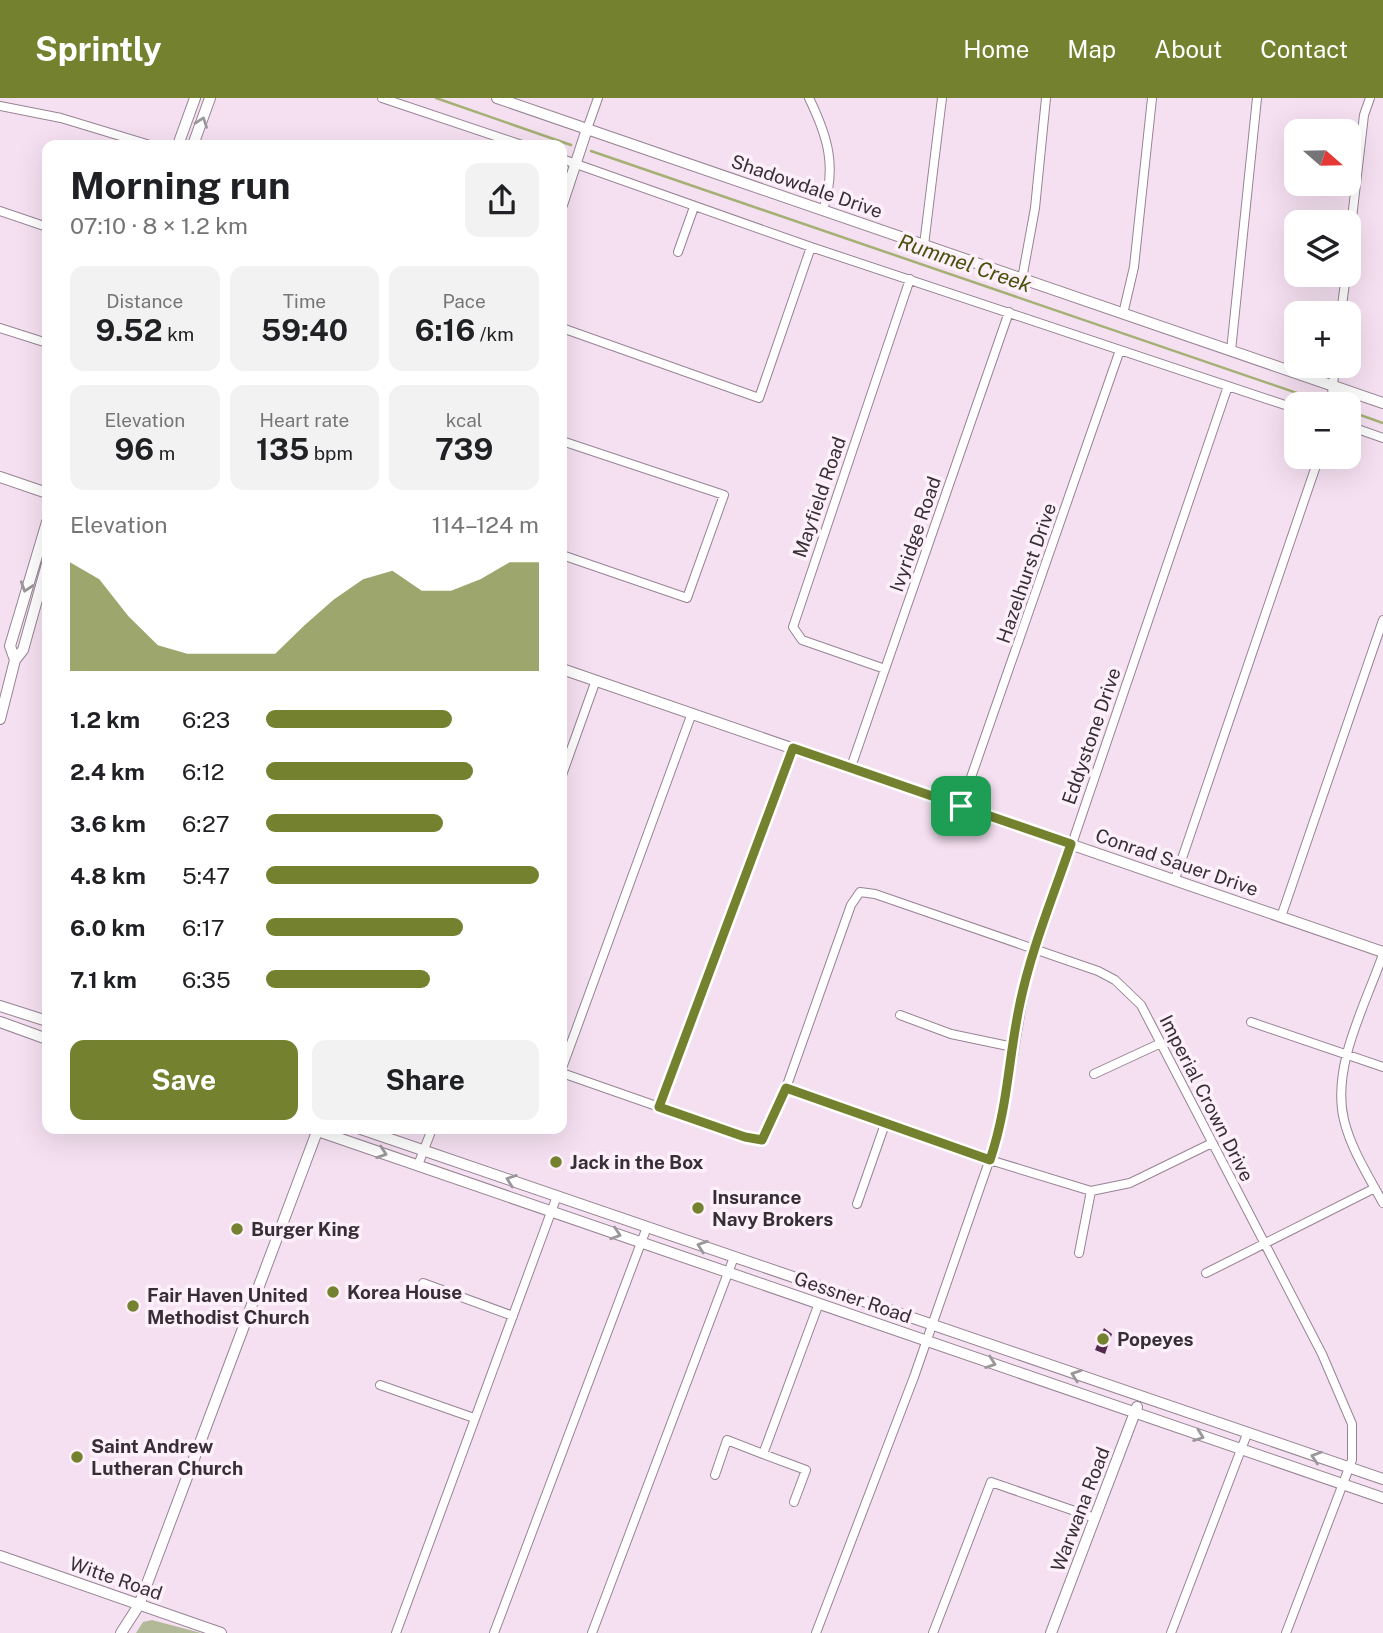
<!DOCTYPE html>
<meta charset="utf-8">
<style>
body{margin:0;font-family:"Public Sans",sans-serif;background:#f2f2f2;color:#202124;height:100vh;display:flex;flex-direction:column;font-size:26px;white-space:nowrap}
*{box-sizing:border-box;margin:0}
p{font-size:23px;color:#757577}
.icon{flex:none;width:38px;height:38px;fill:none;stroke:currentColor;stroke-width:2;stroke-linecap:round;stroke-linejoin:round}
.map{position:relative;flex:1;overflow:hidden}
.drawer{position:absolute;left:42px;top:42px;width:525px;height:994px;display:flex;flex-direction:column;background:#fff;border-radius:14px;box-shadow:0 7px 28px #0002}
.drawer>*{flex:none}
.needle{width:46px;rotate:110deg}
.controls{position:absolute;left:1284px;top:21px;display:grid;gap:14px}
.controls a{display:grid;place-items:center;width:77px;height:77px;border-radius:14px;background:#fff;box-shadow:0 7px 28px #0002;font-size:35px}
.pin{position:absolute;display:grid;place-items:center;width:60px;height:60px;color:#fff;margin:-30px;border-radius:14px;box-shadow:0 4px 10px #0006}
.round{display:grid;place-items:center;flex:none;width:74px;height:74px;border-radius:14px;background:#f2f2f2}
.headline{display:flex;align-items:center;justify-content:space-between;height:119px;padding:0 28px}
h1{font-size:38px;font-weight:700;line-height:52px}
.figures{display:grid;grid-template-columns:repeat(3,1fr);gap:10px;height:119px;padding:7px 28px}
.figures div{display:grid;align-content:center;border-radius:14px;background:#f2f2f2;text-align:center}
.figures b{font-size:30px;font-weight:700}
.figures small{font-size:19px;font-weight:400}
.figures p{font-size:19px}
.chart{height:196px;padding:14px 28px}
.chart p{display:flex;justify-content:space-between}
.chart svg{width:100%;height:126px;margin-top:7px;fill:#74812f;opacity:.7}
.cta{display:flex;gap:14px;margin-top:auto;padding:14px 28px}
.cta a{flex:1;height:80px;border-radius:14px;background:#74812f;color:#fff;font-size:28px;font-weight:700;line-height:80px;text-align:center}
.cta a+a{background:#f2f2f2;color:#202124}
ul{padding:0 28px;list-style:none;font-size:23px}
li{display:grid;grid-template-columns:112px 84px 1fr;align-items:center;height:52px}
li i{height:18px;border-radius:9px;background:#74812f}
header{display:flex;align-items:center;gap:42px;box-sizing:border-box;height:98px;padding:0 35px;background:#74812f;color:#fff}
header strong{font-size:33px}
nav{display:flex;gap:38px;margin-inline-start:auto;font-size:24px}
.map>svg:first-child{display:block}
.green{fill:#b2b996}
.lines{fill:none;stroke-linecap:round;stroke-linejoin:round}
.stream{stroke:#a4b074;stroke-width:2.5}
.building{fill:#53294e}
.street-casing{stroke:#978493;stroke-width:10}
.secondary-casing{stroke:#978493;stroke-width:12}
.street{stroke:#fff;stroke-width:8}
.secondary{stroke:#fff;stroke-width:10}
.oneway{stroke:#9b979a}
.route-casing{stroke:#fff;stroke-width:14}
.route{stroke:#74812f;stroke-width:9}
.poi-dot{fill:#74812f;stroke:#fdf0fa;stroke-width:2.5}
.labels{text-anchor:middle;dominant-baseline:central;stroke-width:7;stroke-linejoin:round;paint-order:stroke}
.street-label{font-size:19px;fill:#372f35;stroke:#fdf0fa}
.poi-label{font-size:19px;font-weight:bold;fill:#372f35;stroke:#fdf0fa;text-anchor:start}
.water-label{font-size:21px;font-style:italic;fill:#48520d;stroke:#fdf0fa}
</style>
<header>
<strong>Sprintly</strong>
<nav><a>Home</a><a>Map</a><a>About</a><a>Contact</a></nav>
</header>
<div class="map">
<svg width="1383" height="1535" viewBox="0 0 1383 1535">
<rect width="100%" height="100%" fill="#f5e0f1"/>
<!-- green -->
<path class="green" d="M152,1522L201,1535H136L143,1524Z"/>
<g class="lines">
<!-- stream -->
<path class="stream" d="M436,0L571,47
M591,53L1329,306
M1349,313L1383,325"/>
</g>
<!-- building -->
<path class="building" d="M1104,1230L1112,1236L1105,1256L1095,1252Z"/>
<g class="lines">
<defs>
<path id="street" d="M382,0L522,47
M809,0C828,39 837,69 823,112
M0,8L61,20L150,47
M587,31L598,0
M562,61L811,149L1297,311
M0,113L47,129
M1349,146L1364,17L1370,0
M924,147L942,0
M678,154L694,109
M1022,181L1035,110L1046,0
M1341,215L1346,177
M1123,216L1134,169L1152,0
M0,230L47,245
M562,230L759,300L811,149
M1231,253L1257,0
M1331,306L1335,268
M1349,328L1383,340
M562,343L724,397L687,500L562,457
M885,571L802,542L793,529L910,181
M851,669L1009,214
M562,677L596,582
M961,708L1120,252
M1175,781L1319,359
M1281,819L1383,522
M1383,856C1366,906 1331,968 1344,1022C1351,1051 1369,1079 1383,1105
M900,917L951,936L1013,949
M1251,924L1383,969
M562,970L692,615
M562,975L745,1039L762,1042L786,990L851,807L860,794L875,796L1098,873L1115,882L1141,907L1322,1256L1352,1326V1362L1286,1535
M1094,976L1161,945
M786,990L990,1062L1091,1093L1130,1085L1212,1045
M659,1009L793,650
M418,1067L432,1031
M857,1106L885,1026
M1079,1155L1091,1093
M1206,1175L1375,1090
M423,1185L513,1218
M380,1287L474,1320
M715,1377L727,1342L763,1356
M794,1404L806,1372L763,1356L819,1205
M396,1535L557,1098
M494,1535L647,1129
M592,1535L734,1159
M816,1535L914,1279L1001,1029L1026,881L1228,288
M933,1535L991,1384L1095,1420
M1171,1535L1247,1336"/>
<path id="secondary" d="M497,0L1383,305
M178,47L195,0
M193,47L210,0
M562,107L587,31
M0,379L47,395
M15,562L10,548L47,424
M562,571L1383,854
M0,621L15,562L23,552L47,466
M0,908L47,923
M0,924L47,941
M312,1031L1383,1400
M361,1031L1383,1381
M0,1458L221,1535
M121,1535L139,1507L318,1031
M1051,1535L1137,1309"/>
</defs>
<!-- street casing -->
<use href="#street" class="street-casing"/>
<!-- secondary casing -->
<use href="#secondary" class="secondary-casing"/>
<!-- street -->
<use href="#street" class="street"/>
<!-- secondary -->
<use href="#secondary" class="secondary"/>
</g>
<!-- one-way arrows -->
<defs><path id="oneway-chevron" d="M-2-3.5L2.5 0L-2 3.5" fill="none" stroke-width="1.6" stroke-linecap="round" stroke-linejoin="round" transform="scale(1.75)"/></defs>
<g class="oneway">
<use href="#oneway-chevron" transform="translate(202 24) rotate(-70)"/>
<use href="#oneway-chevron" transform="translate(26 489) rotate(108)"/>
<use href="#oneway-chevron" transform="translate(382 1055) rotate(19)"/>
<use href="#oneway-chevron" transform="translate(511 1082) rotate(-161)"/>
<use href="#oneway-chevron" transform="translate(616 1136) rotate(18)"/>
<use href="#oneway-chevron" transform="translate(702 1148) rotate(-161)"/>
<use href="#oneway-chevron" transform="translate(991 1265) rotate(19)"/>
<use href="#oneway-chevron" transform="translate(1076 1277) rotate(-161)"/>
<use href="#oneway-chevron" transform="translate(1199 1338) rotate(20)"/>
<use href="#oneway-chevron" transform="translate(1316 1359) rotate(-162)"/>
</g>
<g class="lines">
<defs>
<path id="route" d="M793,650L1071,746C1053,799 1030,854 1019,910C1008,964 1008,1008 990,1062L786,990L762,1042L745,1039L659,1009Z"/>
</defs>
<!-- route casing -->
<use href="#route" class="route-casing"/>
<!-- route -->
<use href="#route" class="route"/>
</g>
<!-- markers -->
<g class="poi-dot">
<circle cx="556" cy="1064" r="7"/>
<circle cx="698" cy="1110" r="7"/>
<circle cx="237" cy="1131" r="7"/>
<circle cx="333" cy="1194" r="7"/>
<circle cx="133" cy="1208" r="7"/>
<circle cx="1103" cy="1241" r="7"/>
<circle cx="77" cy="1359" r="7"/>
</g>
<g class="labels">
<!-- street labels -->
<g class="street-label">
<text transform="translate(807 88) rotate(19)">Shadowdale Drive</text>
<text transform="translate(819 399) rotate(-71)">Mayfield Road</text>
<text transform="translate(915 436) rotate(-71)">Ivyridge Road</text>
<text transform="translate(1026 475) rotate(-71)">Hazelhurst Drive</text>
<text transform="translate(1091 638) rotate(-71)">Eddystone Drive</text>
<text transform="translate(1177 764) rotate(19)">Conrad Sauer Drive</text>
<text transform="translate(1207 1000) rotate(63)">Imperial Crown Drive</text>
<text transform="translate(853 1199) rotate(19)">Gessner Road</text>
<text transform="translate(1080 1411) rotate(-69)">Warwana Road</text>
<text transform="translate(116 1480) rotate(19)">Witte Road</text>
</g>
<!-- poi labels -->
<g class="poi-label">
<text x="570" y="1064">Jack in the Box</text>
<text x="712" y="1099">Insurance<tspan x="712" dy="22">Navy Brokers</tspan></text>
<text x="251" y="1131">Burger King</text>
<text x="347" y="1194">Korea House</text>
<text x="147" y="1197">Fair Haven United<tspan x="147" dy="22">Methodist Church</tspan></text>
<text x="1117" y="1241">Popeyes</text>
<text x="91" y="1348">Saint Andrew<tspan x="91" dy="22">Lutheran Church</tspan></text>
</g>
<!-- water labels -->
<g class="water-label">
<text transform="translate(965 165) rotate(19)">Rummel Creek</text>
</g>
</g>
</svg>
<div class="controls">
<a><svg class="needle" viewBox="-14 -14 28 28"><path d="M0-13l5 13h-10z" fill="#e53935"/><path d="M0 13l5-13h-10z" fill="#757577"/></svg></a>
<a><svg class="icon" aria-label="layers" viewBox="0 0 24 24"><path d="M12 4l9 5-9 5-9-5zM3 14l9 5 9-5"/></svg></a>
<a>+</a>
<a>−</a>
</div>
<div class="pin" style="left:961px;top:708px;background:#1e9e55"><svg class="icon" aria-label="arrive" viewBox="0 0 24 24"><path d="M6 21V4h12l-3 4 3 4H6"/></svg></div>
<section class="drawer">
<div class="headline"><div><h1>Morning run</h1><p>07:10 · 8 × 1.2 km</p></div><a class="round"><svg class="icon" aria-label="share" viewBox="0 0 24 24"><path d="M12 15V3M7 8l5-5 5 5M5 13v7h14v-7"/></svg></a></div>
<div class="figures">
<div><p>Distance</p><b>9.52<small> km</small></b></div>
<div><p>Time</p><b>59:40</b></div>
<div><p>Pace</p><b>6:16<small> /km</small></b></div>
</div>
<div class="figures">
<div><p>Elevation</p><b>96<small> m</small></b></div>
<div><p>Heart rate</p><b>135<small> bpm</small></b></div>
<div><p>kcal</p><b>739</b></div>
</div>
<div class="chart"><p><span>Elevation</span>114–124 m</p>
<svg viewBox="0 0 160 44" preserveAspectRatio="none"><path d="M0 44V6L10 12L20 25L30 35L40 38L50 38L60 38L70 38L80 28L90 19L100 12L110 9L120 16L130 16L140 12L150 6L160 6V44z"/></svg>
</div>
<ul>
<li><b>1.2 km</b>6:23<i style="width:68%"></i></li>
<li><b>2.4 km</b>6:12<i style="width:76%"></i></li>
<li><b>3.6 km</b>6:27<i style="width:65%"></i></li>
<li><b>4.8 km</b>5:47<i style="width:100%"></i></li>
<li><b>6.0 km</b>6:17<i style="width:72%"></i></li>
<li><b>7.1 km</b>6:35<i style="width:60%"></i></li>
</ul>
<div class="cta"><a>Save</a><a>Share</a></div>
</section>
</div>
